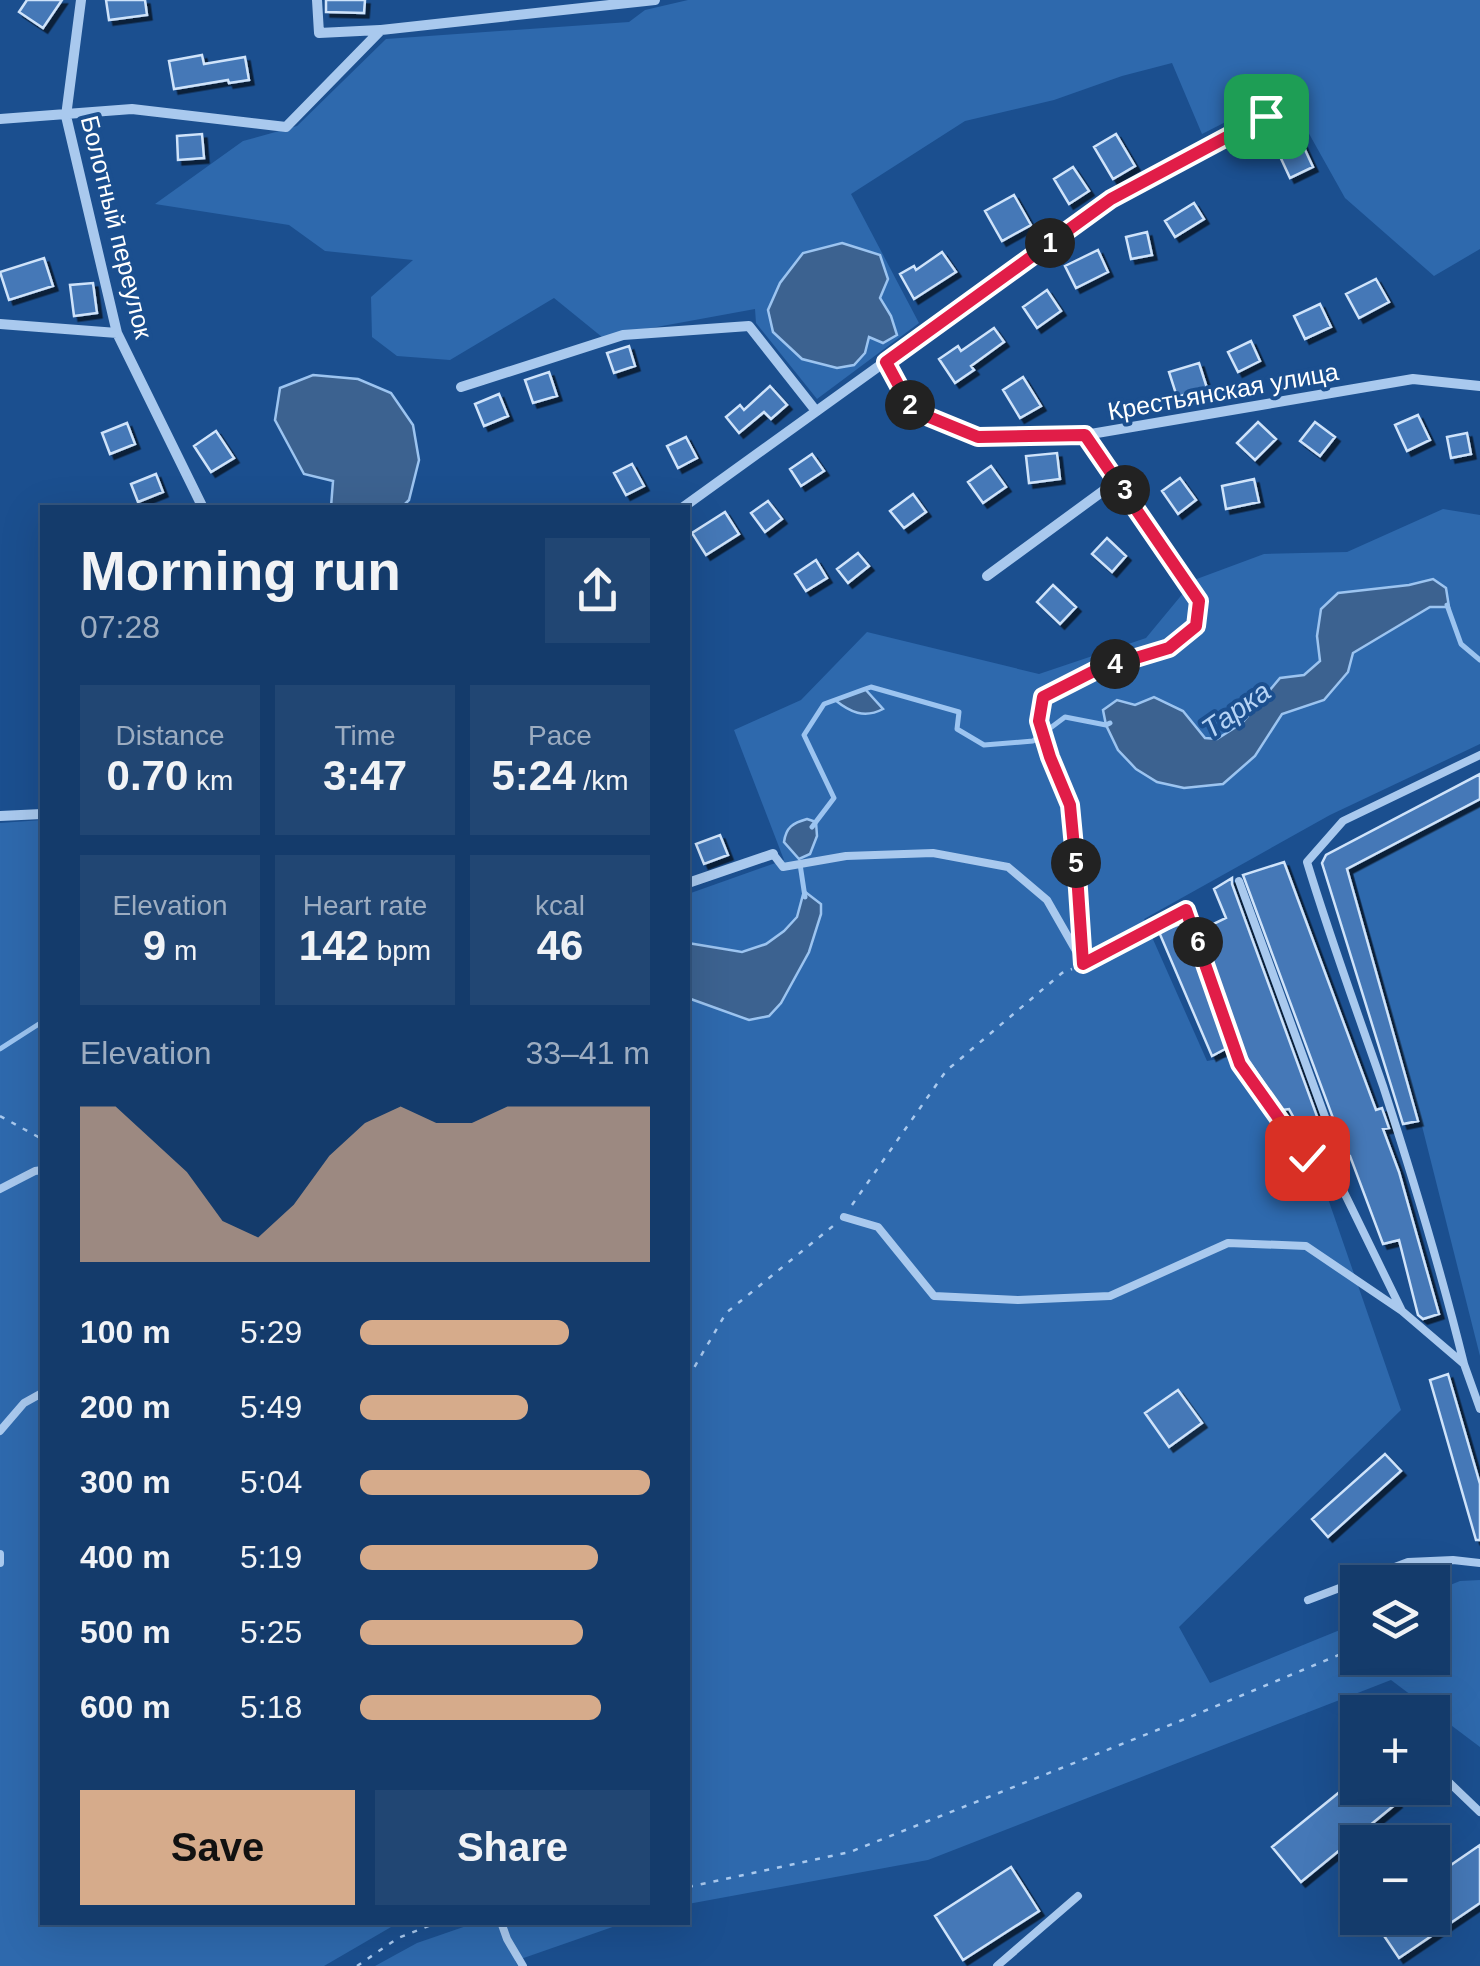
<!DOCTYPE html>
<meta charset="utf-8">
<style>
body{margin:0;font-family:Arial,sans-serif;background:#214673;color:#f1f3f6;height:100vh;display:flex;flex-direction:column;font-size:38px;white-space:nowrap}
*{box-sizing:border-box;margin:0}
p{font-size:32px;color:#9dadc1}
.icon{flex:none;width:55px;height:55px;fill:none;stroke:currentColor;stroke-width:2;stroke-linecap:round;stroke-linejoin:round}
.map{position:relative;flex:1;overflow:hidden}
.sheet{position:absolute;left:40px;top:505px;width:650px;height:1420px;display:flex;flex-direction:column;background:#143b6b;border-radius:0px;box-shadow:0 10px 40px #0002,0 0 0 2px #33557e}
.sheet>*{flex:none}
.controls{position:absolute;left:1340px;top:1565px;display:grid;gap:20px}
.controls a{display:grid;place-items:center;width:110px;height:110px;border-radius:0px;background:#143b6b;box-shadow:0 10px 40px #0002,0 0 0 2px #33557e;font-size:50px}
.pin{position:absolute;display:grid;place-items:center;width:85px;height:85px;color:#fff;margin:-42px;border-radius:20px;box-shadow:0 5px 15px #0006}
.km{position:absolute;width:50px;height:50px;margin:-25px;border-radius:50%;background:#222;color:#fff;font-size:28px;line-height:50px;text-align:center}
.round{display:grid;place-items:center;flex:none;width:105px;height:105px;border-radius:0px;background:#214673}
.headline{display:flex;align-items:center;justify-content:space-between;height:170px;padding:0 40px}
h1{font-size:55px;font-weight:700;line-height:75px}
.stats{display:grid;grid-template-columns:repeat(3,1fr);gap:15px;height:170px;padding:10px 40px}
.stats div{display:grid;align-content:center;border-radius:0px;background:#214673;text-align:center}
.stats b{font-size:42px;font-weight:700}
.stats small{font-size:28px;font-weight:400}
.stats p{font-size:28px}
.chart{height:280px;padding:20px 40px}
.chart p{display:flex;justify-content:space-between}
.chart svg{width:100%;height:180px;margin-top:10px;fill:#d6ab8b;opacity:.7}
.action{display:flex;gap:20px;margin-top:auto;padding:20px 40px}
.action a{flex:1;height:115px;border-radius:0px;background:#d6ab8b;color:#111;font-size:40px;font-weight:700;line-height:115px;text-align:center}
.action a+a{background:#214673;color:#f1f3f6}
ul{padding:0 40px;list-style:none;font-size:32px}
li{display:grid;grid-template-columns:160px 120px 1fr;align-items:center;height:75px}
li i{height:25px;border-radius:12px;background:#d6ab8b}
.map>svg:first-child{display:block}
.green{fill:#2e69ad;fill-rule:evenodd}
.water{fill:#3c6290;stroke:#9cc4f0;stroke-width:2.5}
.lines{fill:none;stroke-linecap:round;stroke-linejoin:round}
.stream{stroke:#9cc4f0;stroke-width:5}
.building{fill:#4478b7;stroke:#cfe3fa;stroke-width:2.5;filter:url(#shadow)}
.path{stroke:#a9c9ee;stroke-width:2.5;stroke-dasharray:5 8;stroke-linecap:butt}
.lane{stroke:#a9c9ee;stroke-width:8}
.street{stroke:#a9c9ee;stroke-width:10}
.route-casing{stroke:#fff;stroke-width:20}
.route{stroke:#e11d48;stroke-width:12}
.labels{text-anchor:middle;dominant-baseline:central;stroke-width:8;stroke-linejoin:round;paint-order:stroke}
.street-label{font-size:25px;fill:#fff;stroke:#1b4f8f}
.water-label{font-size:28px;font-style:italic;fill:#b5d3f5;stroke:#1b4f8f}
</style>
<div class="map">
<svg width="1480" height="1966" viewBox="0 0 1480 1966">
<defs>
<filter id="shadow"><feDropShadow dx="4.5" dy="4.5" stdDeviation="0" flood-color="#0009"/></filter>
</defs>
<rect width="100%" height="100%" fill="#1b4f8f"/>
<!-- green -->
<path class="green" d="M688,0H1480V249L1434,276L1345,198L1298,114L1283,93L1202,134L1172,63L1122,76L1054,100L965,121L851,194L919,323L817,399L756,323L755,309L602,337L554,298L450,360L397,356L372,337L371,297L413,260L325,251L289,225L155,204L243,141L297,126L386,39L629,22L645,10ZM842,243L891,316L869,336L865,353L780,283L803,253Z
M1443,509L1480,515V744L1330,815L1144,919L1207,1061L1229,1057L1324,1187L1401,1410L1179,1627L1210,1683L1357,1623L1358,1658H1432L1433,1592L1460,1581L1480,1580V1747L1391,1680L928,1860L688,1904V998L730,1013L781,1003L809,952L821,914L797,917C757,961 740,952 688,943V894L784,860L734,730L801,700L867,632L1039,674L1146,638L1194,580L1264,554L1347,552ZM1433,579L1353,653L1348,672L1300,706L1282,714L1255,756L1223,784L1184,788L1157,782L1135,705L1183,711L1205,738L1217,740L1304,675L1321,660L1317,636L1338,593L1409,585Z
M1480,806V1356L1423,1130L1353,873Z
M42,820V1922L398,1923L324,1966H0V823Z
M475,1923H624L515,1961L518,1966H375L417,1943Z"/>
<!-- water -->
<path class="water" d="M842,243L880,255L888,279L880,298L891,316L897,335L883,343L869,337L865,353L854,365L837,368L802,359L773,332L768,310L780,283L803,253Z
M313,375L358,379L391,393L413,425L419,460L409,500L402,507H331L333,481L304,474L275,420L280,388Z
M1433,579L1446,588L1449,607H1430L1353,653L1348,672L1324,700L1282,714L1255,756L1223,784L1184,788L1157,782L1136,769L1118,750L1106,725L1103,710L1117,700L1135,705L1154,697L1183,711L1205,738L1217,739L1242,723L1280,678L1304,675L1320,661L1317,636L1321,609L1338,593L1409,585Z
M865,689L883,709C864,719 850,712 835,700Z
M807,819L816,822L817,836L810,854L799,859L784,842C786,827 793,823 807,819Z
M804,891L821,904V914L809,952L781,1003L769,1016L749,1020L688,998V943L742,952L766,944L784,931L797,917Z"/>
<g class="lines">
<!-- stream -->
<path class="stream" d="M1447,605L1461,644L1480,660
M812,827L834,798L804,735L824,704L865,689L871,687L959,712L957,729L984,745L1033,741L1065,717L1106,725L1110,723
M800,864L805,897
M0,1049L42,1022"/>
</g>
<!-- building -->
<path class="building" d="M27,0H62L43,28L19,12Z
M106,0H145L147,15L109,20Z
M326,0H365L364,13L326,12Z
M202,55L204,64L245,57L249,80L229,83L228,80L174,89L169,61Z
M202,134L204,158L178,160L177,136Z
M1116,134L1135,166L1113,179L1094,147Z
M1301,141L1313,167L1290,178L1278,152Z
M1073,167L1089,191L1069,204L1054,179Z
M1014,195L1031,225L1002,241L985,211Z
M1194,203L1204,219L1175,237L1165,221Z
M1147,232L1152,255L1131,259L1126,237Z
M1098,250L1108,272L1076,288L1065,266Z
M942,252L956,272L914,299L900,274L914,266L916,270Z
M44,258L53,286L9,300L0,272Z
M1376,279L1389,302L1359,318L1346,294Z
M93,283L97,313L74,316L70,285Z
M1047,290L1061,311L1037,328L1023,307Z
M1320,304L1331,327L1305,339L1294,316Z
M994,328L1004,342L971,366L974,370L955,383L939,359L958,346L961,351Z
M1251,341L1260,361L1238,372L1228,352Z
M629,346L635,366L614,373L607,353Z
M1199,363L1207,388L1177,397L1169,372Z
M549,372L557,396L533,403L525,380Z
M1023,377L1041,406L1020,418L1003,390Z
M770,386L787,405L771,419L764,412L739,433L726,417L740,405L744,410Z
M499,394L508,416L484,426L475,404Z
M1418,415L1430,440L1407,451L1395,425Z
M1258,422L1276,439L1255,460L1237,443Z
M1315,422L1335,437L1320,456L1300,441Z
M127,423L135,444L110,454L102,433Z
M216,431L234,458L211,472L194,446Z
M1467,433L1471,454L1451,458L1447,437Z
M686,437L697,458L678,468L667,446Z
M1057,453L1060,479L1029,483L1026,456Z
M812,454L824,471L801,486L790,469Z
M632,464L644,486L626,495L614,473Z
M991,466L1006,487L983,503L968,482Z
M156,474L163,492L138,502L131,484Z
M1180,478L1196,500L1178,514L1162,491Z
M1254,479L1259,502L1226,509L1222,486Z
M913,494L926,512L904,528L890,511Z
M768,501L782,519L765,532L751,513Z
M725,512L739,534L706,555L692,533Z
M1107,538L1126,556L1112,572L1092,554Z
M858,553L869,566L848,583L837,569Z
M816,560L827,578L806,591L795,574Z
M1053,585L1076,607L1060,624L1037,602Z
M1480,774V799L1347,869L1418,1121L1403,1124L1322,863L1326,855Z
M720,835L728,855L704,864L696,844Z
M1284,862L1376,1110L1382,1108L1389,1128L1383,1129L1399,1172L1439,1314L1423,1319L1418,1315L1399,1240L1383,1244L1350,1156H1347L1243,875Z
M1232,878V884L1333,1160L1324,1162L1313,1153L1289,1109L1282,1110L1245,1055L1201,930L1226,918L1214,889Z
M1180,924L1185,938L1187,937L1227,1048L1212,1056L1159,932Z
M1448,1374L1480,1484V1540H1476L1430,1380Z
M1178,1390L1202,1423L1169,1447L1145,1413Z
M1385,1454L1401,1471L1328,1537L1312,1519Z
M1358,1777V1788H1384L1397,1803L1301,1882L1272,1847Z
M1480,1845V1903L1399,1958L1372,1918H1432V1878Z
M1011,1867L1039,1911L963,1960L935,1916Z"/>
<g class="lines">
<!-- path -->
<path class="path" d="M1097,956L1175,917
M0,1116L42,1139
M852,1205L946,1071L1062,973L1072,969
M688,1378L726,1313L833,1226
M688,1887L850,1852L1190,1717L1358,1647
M357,1966L398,1938L439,1922"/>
<!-- lane -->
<path class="lane" d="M773,854L783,867L846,856L933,853L1008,867L1047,900L1083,963L1078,889L1070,805L1049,757L1039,721L1043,697L1096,670L1169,648L1196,627L1199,601L1118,480
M1239,881L1344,1169L1338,1180L1402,1311L1464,1364L1480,1409
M1186,910L1240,1064L1307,1158L1321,1170L1338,1180
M0,1189L35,1171L42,1170
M844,1217L878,1227L934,1296L1018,1300L1110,1296L1228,1243L1306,1246L1402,1311
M1464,1364C1441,1271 1413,1178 1383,1086C1357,1011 1330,938 1307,862L1343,821L1480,755
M0,1431L24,1403L42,1393
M0,1554V1563
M1308,1600L1408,1562L1453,1560L1480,1563
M1432,1766L1480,1812
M501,1922L507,1939L523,1966
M997,1966L1078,1896"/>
<!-- street -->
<path class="street" d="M81,0L66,116L117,333L203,508
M317,0L319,33L380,30
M0,119L132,109L286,127L381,30L655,0
M0,324L117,333
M886,362L912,410L978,437L1085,435L1413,379L1480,386
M461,387L623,335L749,326L816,411
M682,508L1111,199L1265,116
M987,576L1118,480L1085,435
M0,816L42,814
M688,883L773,854"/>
</g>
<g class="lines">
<defs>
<path id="route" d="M1266,116L1111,199L886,362L912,410L978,437L1085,435L1199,601L1196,626L1169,648L1096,670L1043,697L1039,721L1050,757L1070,805L1078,889L1083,964L1186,910L1240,1064L1307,1158"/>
</defs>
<!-- route casing -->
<use href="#route" class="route-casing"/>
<!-- route -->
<use href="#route" class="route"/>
</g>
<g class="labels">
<!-- street labels -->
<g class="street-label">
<text transform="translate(117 227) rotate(76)">Болотный переулок</text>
<text transform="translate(1223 391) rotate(-10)">Крестьянская улица</text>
</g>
<!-- water labels -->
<g class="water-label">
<text transform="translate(1236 710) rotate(-35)">Тарка</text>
</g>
</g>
</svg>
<div class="controls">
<a><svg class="icon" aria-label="layers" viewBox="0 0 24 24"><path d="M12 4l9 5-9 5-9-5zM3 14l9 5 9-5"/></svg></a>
<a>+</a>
<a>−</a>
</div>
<div class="pin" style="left:1266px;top:116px;background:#1e9e55"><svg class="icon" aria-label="arrive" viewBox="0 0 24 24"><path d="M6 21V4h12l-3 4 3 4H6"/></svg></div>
<div class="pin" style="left:1307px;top:1158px;background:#d93025"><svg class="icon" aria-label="check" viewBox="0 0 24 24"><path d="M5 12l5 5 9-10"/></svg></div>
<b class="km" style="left:1050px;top:243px">1</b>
<b class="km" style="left:910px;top:405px">2</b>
<b class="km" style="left:1125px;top:490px">3</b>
<b class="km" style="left:1115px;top:664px">4</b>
<b class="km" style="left:1076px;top:863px">5</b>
<b class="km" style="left:1198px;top:942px">6</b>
<section class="sheet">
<div class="headline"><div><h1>Morning run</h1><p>07:28</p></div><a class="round"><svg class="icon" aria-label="share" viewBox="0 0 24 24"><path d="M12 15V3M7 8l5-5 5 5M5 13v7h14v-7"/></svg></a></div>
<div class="stats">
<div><p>Distance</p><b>0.70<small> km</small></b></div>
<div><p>Time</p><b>3:47</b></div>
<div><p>Pace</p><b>5:24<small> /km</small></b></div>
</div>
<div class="stats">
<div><p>Elevation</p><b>9<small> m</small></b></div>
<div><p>Heart rate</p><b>142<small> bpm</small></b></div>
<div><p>kcal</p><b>46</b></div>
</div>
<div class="chart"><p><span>Elevation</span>33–41 m</p>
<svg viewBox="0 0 160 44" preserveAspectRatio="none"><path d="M0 44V6L10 6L20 14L30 22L40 34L50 38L60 30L70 18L80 10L90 6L100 10L110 10L120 6L130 6L140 6L150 6L160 6V44z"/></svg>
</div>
<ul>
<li><b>100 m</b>5:29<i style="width:72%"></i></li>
<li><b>200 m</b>5:49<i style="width:58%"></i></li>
<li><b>300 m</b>5:04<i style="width:100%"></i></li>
<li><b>400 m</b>5:19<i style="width:82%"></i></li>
<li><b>500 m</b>5:25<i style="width:77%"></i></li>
<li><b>600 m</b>5:18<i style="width:83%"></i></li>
</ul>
<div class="action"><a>Save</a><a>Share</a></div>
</section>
</div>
